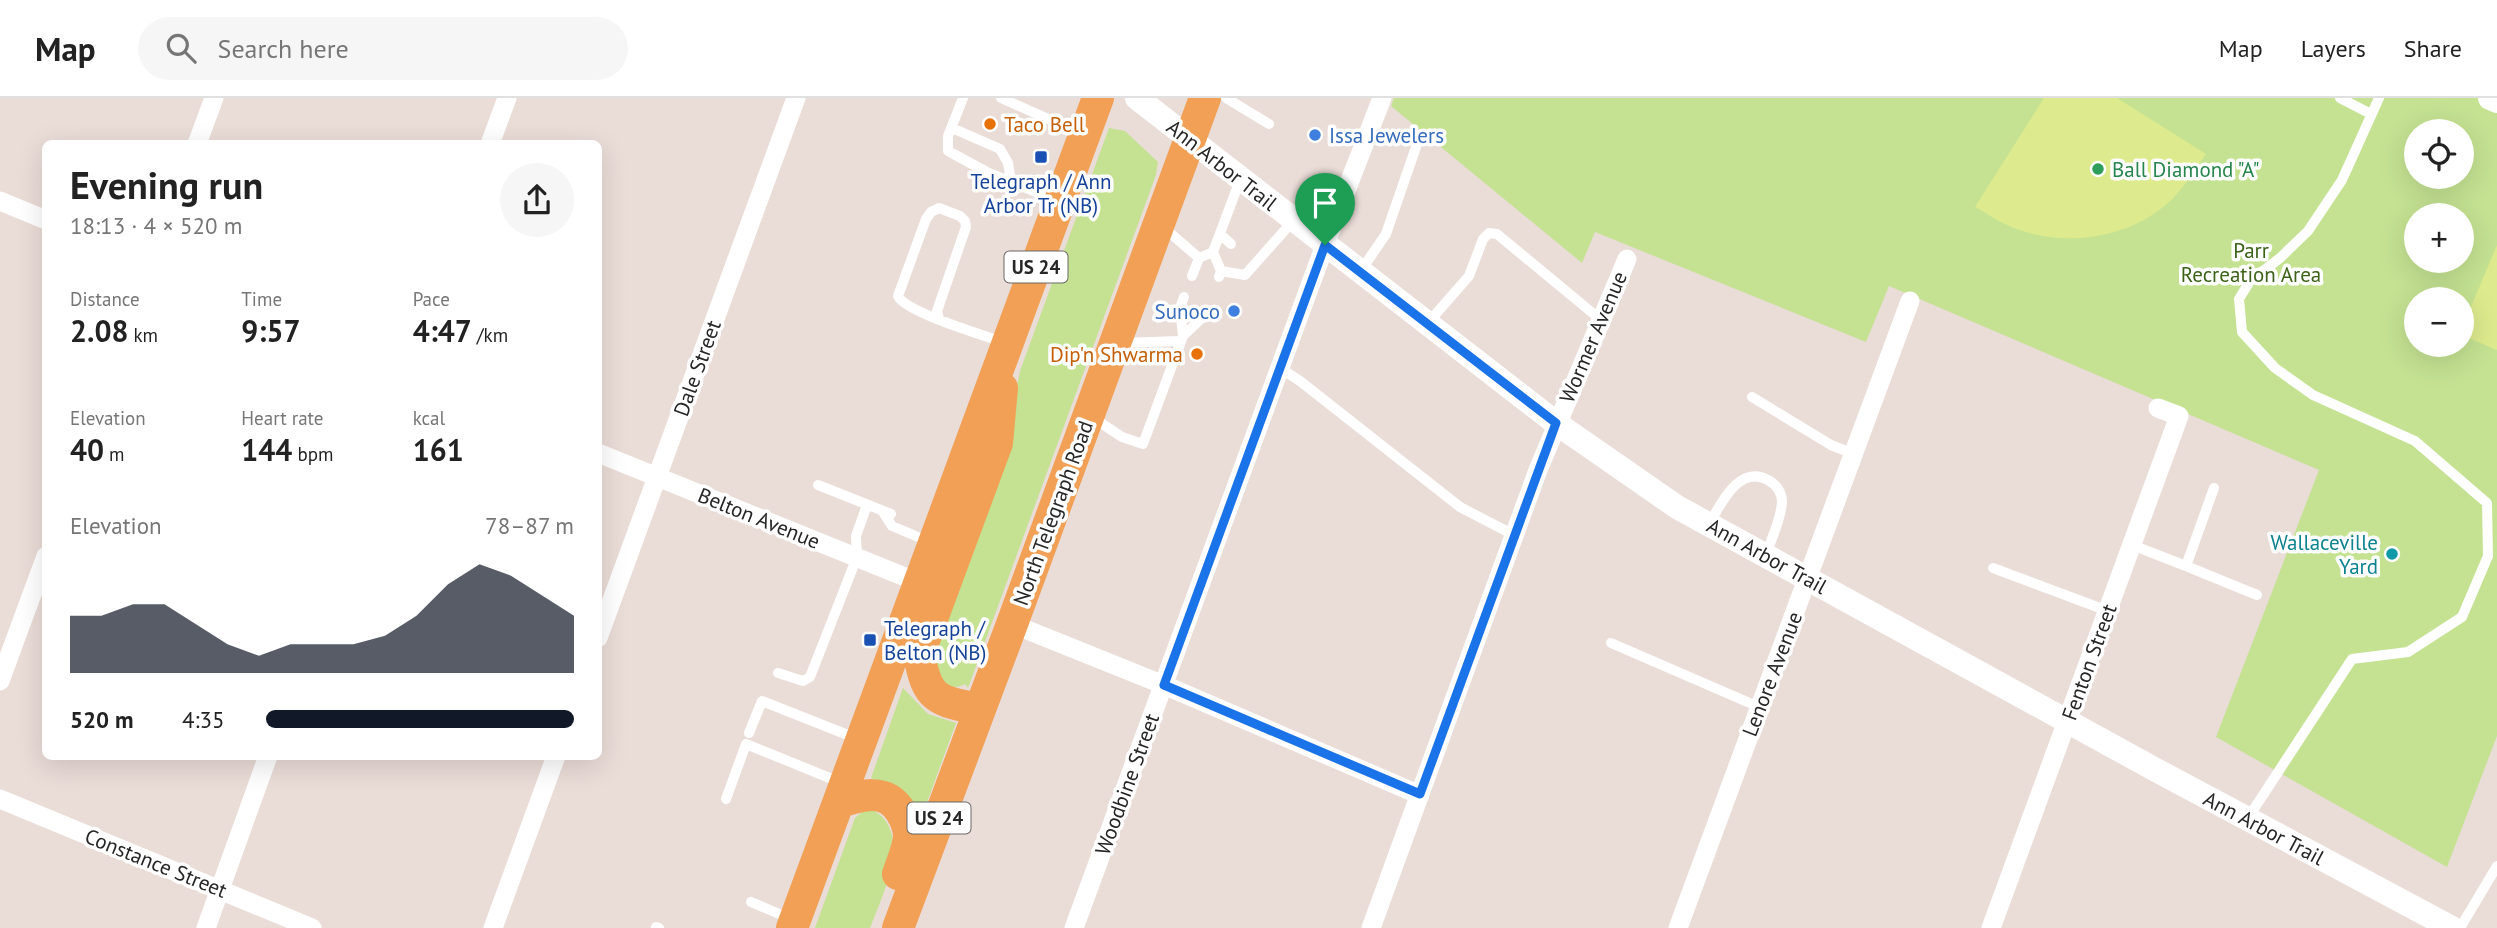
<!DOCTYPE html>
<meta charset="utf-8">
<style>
body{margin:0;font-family:"PT Sans",sans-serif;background:#f6f6f6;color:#222;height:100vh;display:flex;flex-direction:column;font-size:26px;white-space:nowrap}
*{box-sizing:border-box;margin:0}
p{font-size:23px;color:#767676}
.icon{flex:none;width:38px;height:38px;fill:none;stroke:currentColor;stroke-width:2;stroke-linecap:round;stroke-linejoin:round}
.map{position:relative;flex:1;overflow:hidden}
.sheet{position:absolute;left:42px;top:42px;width:560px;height:620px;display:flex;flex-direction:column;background:#fff;border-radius:10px;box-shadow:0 7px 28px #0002}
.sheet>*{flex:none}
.tools{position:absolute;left:2404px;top:21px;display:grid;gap:14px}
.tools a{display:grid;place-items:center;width:70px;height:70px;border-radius:50%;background:#fff;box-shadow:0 7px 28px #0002;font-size:35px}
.pin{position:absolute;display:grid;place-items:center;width:60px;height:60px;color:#fff;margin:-72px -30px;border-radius:50% 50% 50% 0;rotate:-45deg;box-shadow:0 0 7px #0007}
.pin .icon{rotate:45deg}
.round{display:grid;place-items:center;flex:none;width:74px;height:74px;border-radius:37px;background:#f6f6f6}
.overview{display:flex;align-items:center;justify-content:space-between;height:119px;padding:0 28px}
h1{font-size:38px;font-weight:700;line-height:52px}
.figures{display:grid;grid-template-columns:repeat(3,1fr);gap:10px;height:119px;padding:7px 28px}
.figures div{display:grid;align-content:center}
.figures b{font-size:30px;font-weight:700}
.figures small{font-size:19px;font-weight:400}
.figures p{font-size:19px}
.chart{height:196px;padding:14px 28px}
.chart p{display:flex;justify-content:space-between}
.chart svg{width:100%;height:126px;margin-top:7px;fill:#111827;opacity:.7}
ul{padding:0 28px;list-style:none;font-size:23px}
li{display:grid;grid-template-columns:112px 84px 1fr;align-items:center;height:52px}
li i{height:18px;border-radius:9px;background:#111827}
header{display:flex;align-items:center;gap:42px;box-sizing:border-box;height:98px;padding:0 35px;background:#fff;border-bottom:2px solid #e0e0e0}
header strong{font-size:33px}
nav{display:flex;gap:38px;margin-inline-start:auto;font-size:24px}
.search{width:490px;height:63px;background:#f6f6f6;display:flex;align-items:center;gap:18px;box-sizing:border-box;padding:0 24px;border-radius:38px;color:#767676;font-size:26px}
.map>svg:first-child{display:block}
.green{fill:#c4e292;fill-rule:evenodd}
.pitch{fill:#ddea8d}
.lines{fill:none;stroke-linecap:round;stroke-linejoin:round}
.service{stroke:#fff;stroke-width:10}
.minor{stroke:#fff;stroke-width:19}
.tertiary{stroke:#fff;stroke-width:24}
.primary{stroke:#f1a055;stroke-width:32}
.route-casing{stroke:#fff;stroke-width:14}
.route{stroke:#1a73e8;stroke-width:9}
.food-dot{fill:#e8710a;stroke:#fff;stroke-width:2.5}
.shop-dot{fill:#3f7fe0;stroke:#fff;stroke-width:2.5}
.transit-dot{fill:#1a4fb4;stroke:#fff;stroke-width:2.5}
.leisure-dot{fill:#2e9e5b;stroke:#fff;stroke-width:2.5}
.culture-dot{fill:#0f9aa8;stroke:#fff;stroke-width:2.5}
.labels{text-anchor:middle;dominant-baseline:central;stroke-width:7;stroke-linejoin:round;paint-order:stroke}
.shield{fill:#fff;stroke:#676767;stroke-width:2}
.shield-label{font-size:19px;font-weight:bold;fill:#262626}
.food-label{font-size:21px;fill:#c56008;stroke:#fff;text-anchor:start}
.shop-label{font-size:21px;fill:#366cbe;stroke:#fff;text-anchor:start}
.street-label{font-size:21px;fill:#262626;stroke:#fff}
.leisure-label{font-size:21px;fill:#27864d;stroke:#fff;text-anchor:start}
.transit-label{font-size:21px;fill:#164399;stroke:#fff}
.park-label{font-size:21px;fill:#3c6218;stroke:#fff}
.culture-label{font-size:21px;fill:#0d838f;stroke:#fff;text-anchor:end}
</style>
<header>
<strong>Map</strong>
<div class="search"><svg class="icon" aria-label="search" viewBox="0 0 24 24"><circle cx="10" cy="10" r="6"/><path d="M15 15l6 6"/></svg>Search here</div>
<nav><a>Map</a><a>Layers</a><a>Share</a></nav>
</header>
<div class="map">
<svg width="2497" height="830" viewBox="0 0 2497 830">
<rect width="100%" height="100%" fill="#eadcd7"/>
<!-- green -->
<path class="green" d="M1394,0H2497V638L2447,769L2216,639L2319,372L1889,188L1866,244L1595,134L1582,165L1391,8ZM2417,33H2462V79H2417ZM2417,117H2462V163H2417ZM2417,201H2462V247H2417Z
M1109,30L1125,33L1158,64L1156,77L968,590L965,586C954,592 948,588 938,581L932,540L1007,337L1020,273Z
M903,590L928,616L956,625L926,707L920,711L916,710L884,685L871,680Z
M873,712C914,735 882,798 870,830H815L855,720L863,713Z"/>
<!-- pitch -->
<path class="pitch" d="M2044,0H2117L2206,56C2193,75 2181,95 2162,110C2118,144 2053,150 2003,125C1994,121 1985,114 1975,109Z
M2497,147V252L2462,237V230Z"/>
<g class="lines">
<!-- service -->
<path class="service" d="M963,0L948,38V53L987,74L1055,102
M1001,0L1080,35
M1226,0L1269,26
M2340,0L2371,16
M952,30L1000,51L1008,65L1011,83
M1162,128L1199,160
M1220,136L1231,146
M1221,173L1213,154L1240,82
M1360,174L1386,136L1416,49
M1192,178L1199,160L1213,154
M1219,179L1221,173L1245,177L1293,123
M939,221L937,213L966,129L965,123L960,118L939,110L931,114L926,121L898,198C905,214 983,237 1003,244
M1427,226L1469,178L1483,141L1489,135L1497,136L1601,222
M1183,238L1180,210L1184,199
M1119,245L1181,243
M1280,270L1300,283L1460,409L1514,437
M1752,299L1831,347L1854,356
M1092,319L1122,339L1143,346L1183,238L1204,218
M818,387L891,416
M883,414L892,428L930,444
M1709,426C1721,406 1739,366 1768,382C1777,387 1782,394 1782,404C1781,422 1771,441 1766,457
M2132,447L2186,468L2214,390
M2186,468L2257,497
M1993,470L2108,513
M1611,545L1759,609
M778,575L803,583L810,579L857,459L856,438L867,407
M749,635L762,603L858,641
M726,701L746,646L842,685
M2248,720L2352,561L2408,554L2462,519L2488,458L2487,405L2415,343L2313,297L2275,270L2242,234L2239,201L2250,183L2280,160L2308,133L2342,82L2379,0
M751,804L791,821
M656,829L659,830
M2460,830L2497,768"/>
<!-- minor -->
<path class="minor" d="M197,46L214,0
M490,46L507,0
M0,103L46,122
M598,355L920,485
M1012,526L1164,587L1420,697
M598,540L796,0
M0,583L46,458
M0,701L312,830
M206,830L268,658
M493,830L556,658
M1074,830L1325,147L1382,0
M1371,830L1538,372L1627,161
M1678,830L1910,203
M1991,830L2179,318L2158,310"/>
<!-- tertiary -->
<path class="tertiary" d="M1137,0L1556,325L1677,409L2156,672L2452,830
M2490,0L2497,3"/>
<!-- primary -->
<path class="primary" d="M980,611C936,603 927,601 919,556L997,345L1002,290
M838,705C861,697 886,689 901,714C906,722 909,730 909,739C908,751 902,764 898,776
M792,830L1098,0
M898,830L1012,526L1205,0"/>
</g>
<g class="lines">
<defs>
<path id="route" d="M1325,147L1556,325L1420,696L1164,587Z"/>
</defs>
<!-- route casing -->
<use href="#route" class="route-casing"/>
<!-- route -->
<use href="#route" class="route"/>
</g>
<!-- markers -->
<g class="food-dot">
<circle cx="990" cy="26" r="7"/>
<circle cx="1197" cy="256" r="7"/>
</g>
<g class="shop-dot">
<circle cx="1315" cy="37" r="7"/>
<circle cx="1234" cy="213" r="7"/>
</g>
<g class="transit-dot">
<rect x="1034" y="52" width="14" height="14" rx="3.5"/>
<rect x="863" y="535" width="14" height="14" rx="3.5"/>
</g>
<circle class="leisure-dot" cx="2098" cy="71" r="7"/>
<circle class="culture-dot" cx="2392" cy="456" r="7"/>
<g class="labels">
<!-- shield labels -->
<g class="shield">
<rect x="1004.5" y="153.5" width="63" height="31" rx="5"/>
<rect x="907.5" y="704.5" width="63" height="31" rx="5"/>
</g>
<g class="shield-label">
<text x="1036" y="169">US 24</text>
<text x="939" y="720">US 24</text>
</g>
<!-- food labels -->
<g class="food-label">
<text x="1004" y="26">Taco Bell</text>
<text x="1183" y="256" text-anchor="end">Dip'n Shwarma</text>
</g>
<!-- shop labels -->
<g class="shop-label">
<text x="1329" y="37">Issa Jewelers</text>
<text x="1220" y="213" text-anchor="end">Sunoco</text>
</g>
<!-- street labels -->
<g class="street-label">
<text transform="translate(1222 67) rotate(38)">Ann Arbor Trail</text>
<text transform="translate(1593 239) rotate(-67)">Wormer Avenue</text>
<text transform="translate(697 270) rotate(-70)">Dale Street</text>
<text transform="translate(1053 415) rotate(-70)">North Telegraph Road</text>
<text transform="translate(759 420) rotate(22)">Belton Avenue</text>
<text transform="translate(1767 458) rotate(29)">Ann Arbor Trail</text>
<text transform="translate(2089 564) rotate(-70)">Fenton Street</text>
<text transform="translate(1772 576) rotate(-69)">Lenore Avenue</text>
<text transform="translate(1127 686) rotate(-70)">Woodbine Street</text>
<text transform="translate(2264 730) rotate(28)">Ann Arbor Trail</text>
<text transform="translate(156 765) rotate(22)">Constance Street</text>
</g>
<!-- leisure labels -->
<g class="leisure-label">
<text x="2112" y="71">Ball Diamond "A"</text>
</g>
<!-- transit labels -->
<g class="transit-label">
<text x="1041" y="83">Telegraph / Ann<tspan x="1041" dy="24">Arbor Tr (NB)</tspan></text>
<text x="884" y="530" text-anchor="start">Telegraph /<tspan x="884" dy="24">Belton (NB)</tspan></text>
</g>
<!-- park labels -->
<g class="park-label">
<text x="2251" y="152">Parr<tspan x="2251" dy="24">Recreation Area</tspan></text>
</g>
<!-- culture labels -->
<g class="culture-label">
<text x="2378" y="444">Wallaceville<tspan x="2378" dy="24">Yard</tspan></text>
</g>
</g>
</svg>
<div class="tools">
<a><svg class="icon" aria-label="locate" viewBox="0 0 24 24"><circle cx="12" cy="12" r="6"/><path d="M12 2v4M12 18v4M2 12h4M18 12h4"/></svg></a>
<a>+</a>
<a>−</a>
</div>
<div class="pin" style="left:1325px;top:147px;background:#1e9e55"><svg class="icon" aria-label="arrive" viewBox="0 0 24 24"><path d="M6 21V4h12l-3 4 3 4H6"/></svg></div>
<section class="sheet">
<div class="overview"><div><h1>Evening run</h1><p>18:13 · 4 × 520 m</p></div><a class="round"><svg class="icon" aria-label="share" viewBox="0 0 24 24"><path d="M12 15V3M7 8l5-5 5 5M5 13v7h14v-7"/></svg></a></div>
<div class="figures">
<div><p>Distance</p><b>2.08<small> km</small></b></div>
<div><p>Time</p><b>9:57</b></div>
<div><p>Pace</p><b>4:47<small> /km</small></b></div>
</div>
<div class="figures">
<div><p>Elevation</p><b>40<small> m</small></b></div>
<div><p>Heart rate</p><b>144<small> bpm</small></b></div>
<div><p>kcal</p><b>161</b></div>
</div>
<div class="chart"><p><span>Elevation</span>78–87 m</p>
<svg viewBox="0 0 160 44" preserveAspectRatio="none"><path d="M0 44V24L10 24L20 20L30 20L40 27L50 34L60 38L70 34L80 34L90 34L100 31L110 24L120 13L130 6L140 10L150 17L160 24V44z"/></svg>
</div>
<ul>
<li><b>520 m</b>4:35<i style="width:100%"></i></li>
</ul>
</section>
</div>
